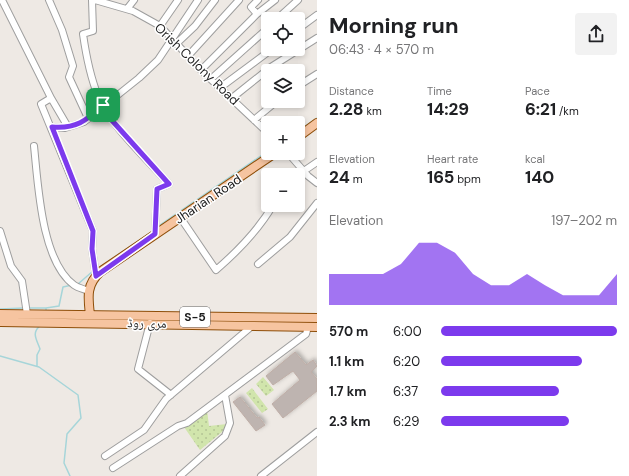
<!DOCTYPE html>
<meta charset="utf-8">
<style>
body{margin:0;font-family:"DM Sans","Noto Naskh Arabic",sans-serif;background:#f2f2f2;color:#202124;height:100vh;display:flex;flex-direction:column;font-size:15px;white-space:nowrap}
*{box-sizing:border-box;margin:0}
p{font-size:13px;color:#757577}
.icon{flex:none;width:22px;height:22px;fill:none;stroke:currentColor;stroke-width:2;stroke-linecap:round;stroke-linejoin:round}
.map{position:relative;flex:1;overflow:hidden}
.drawer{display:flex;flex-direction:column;background:#fff;width:312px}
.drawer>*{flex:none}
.controls{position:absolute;left:261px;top:12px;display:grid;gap:8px}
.controls a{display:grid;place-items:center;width:44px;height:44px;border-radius:4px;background:#fff;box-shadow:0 2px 6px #0003;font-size:20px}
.pin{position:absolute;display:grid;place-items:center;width:34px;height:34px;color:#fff;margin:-17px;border-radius:8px;box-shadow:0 2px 6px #0006}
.round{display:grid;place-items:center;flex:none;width:42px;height:42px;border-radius:4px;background:#f2f2f2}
.overview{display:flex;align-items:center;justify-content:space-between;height:68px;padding:0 12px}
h1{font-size:22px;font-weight:700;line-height:30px}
.figures{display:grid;grid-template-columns:repeat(3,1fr);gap:6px;height:68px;padding:4px 12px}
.figures div{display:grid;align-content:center}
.figures b{font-size:17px;font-weight:700}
.figures small{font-size:11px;font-weight:400}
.figures p{font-size:11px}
.chart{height:112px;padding:8px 12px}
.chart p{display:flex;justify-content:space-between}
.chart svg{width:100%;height:72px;margin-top:4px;fill:#7c3aed;opacity:.7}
ul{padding:0 12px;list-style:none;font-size:13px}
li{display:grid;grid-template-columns:64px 48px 1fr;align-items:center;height:30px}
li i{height:10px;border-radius:5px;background:#7c3aed}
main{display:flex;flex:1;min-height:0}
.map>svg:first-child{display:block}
.grass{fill:url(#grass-dots)}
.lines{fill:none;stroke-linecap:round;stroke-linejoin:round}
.stream{stroke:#a6d5d9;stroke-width:1.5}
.building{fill:#beb4b0;stroke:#bfaea7;filter:url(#shadow)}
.minor-casing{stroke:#9e9e9e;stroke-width:8}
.major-casing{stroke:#8e4e09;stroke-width:10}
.minor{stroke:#fff;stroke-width:6}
.major{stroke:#f6c4a0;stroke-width:8}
.route-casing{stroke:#fff;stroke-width:8}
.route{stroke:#7c3aed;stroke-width:5}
.labels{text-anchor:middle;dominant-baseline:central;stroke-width:3;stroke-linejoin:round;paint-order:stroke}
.shield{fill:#fff;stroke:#616161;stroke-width:1}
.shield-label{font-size:12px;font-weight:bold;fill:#1d1d1d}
.street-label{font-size:13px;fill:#1d1d1d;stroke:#fff}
</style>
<main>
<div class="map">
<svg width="317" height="476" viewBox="0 0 317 476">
<defs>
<pattern id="grass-dots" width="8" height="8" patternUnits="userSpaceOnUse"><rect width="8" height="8" fill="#d1e5ac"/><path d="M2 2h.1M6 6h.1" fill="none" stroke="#b3c494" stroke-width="1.8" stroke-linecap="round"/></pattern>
<filter id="shadow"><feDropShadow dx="2" dy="-2" stdDeviation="2" flood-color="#0004"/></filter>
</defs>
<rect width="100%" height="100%" fill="#eee9e4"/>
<!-- grass -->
<path class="grass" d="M263,377L274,390L266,396L256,384Z
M252,388L268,409L262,413L246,393Z
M207,410L209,426L227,424L222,432L200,450L184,427Z"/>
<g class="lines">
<!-- stream -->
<path class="stream" d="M298,131L317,118
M157,227L268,151
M97,269L153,231
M78,284L93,271
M28,308H46V311
M46,308L59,306L63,287L72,285
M0,309L24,308
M0,356L39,367L78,395L81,418L67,434L64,463L70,476
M37,366V355L40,349C37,340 31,333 40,326"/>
</g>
<!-- building -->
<path class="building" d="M295,352L306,365L313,360L317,366L311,372L317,379V391L283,418L272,404L300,380L293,371L273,385L266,376Z
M240,397L257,418L259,417L265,425L256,431L233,402Z"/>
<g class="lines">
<defs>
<path id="minor" d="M2,0L51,98L41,104L93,231L92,249L96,276
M49,0L62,30L73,66L69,77L88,118
M92,0L93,31L83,34C86,55 90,76 98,96C108,123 149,161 169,184L157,189L155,234
M95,0L133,11L160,26L201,70L268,133
M127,9L134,0
M257,14L251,7L258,0
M277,19L298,0
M160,26L178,0
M298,29L317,15
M177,43L195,26L215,0
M188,56L239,0
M201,70L257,14L275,0
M211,79L268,28
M298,86L317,74
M221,87L272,49
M51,98L68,127
M232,98L271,67L317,38
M254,120L277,101
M52,127L65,128L84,122L139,78L158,60L198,0
M34,146C38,183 41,261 74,285C78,288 84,289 88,291
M288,153L308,176L317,183
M298,175L317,162
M180,217L216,270C238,251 258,231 273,205
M0,231L11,266L22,281L27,314
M258,264L290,237L317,203
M150,323L138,369L171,395
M105,456L144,430L166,399L252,326
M113,468L178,426L187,423L306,334L308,327
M180,476L225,436L230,423L225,395
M261,476L317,432"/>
<path id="major" d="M298,137L317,123
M0,314L317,318
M90,315C88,297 86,285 100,272L275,153
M0,322L317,327"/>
</defs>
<!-- minor casing -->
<use href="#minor" class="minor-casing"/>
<!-- major casing -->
<use href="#major" class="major-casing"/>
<!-- minor -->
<use href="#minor" class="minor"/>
<!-- major -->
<use href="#major" class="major"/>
</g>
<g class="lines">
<defs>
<path id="route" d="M103,105L108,116L169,184L157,189L155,234L96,276L92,249L93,231L52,127C76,129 86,121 103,105Z"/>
</defs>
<!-- route casing -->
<use href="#route" class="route-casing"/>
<!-- route -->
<use href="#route" class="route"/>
</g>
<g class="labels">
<!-- shield labels -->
<rect class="shield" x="180" y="307" width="30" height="20" rx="3"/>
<g class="shield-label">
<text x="195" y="317">S-5</text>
</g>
<!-- street labels -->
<g class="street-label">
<text transform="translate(197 64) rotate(44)">Orish Colony Road</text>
<text transform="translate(208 199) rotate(-34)">Jharian Road</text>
<text transform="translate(147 323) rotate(1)">مری روڈ</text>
</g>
</g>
</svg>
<div class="controls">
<a><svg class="icon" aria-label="locate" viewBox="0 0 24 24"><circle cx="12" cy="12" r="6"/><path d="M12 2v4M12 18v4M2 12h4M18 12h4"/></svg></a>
<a><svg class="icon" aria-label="layers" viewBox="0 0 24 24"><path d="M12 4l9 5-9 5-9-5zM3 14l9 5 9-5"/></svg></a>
<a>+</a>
<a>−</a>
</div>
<div class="pin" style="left:103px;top:105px;background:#1e9e55"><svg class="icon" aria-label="arrive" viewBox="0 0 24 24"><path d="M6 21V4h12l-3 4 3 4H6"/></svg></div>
</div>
<section class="drawer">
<div class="overview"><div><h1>Morning run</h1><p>06:43 · 4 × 570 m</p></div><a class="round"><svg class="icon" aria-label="share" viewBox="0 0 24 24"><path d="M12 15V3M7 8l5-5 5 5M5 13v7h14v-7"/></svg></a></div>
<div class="figures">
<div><p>Distance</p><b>2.28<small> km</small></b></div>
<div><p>Time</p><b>14:29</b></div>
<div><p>Pace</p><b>6:21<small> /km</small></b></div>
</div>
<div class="figures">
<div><p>Elevation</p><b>24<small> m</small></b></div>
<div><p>Heart rate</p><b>165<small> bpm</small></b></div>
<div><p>kcal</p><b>140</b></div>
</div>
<div class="chart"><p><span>Elevation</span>197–202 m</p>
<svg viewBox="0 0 160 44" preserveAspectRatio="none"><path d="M0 44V25L10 25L20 25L30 25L40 19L50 6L60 6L70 12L80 25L90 32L100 32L110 25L120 32L130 38L140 38L150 38L160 25V44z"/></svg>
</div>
<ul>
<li><b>570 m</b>6:00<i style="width:100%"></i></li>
<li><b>1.1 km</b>6:20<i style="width:80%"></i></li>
<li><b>1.7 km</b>6:37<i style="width:67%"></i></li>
<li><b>2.3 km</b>6:29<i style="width:73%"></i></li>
</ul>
</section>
</main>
